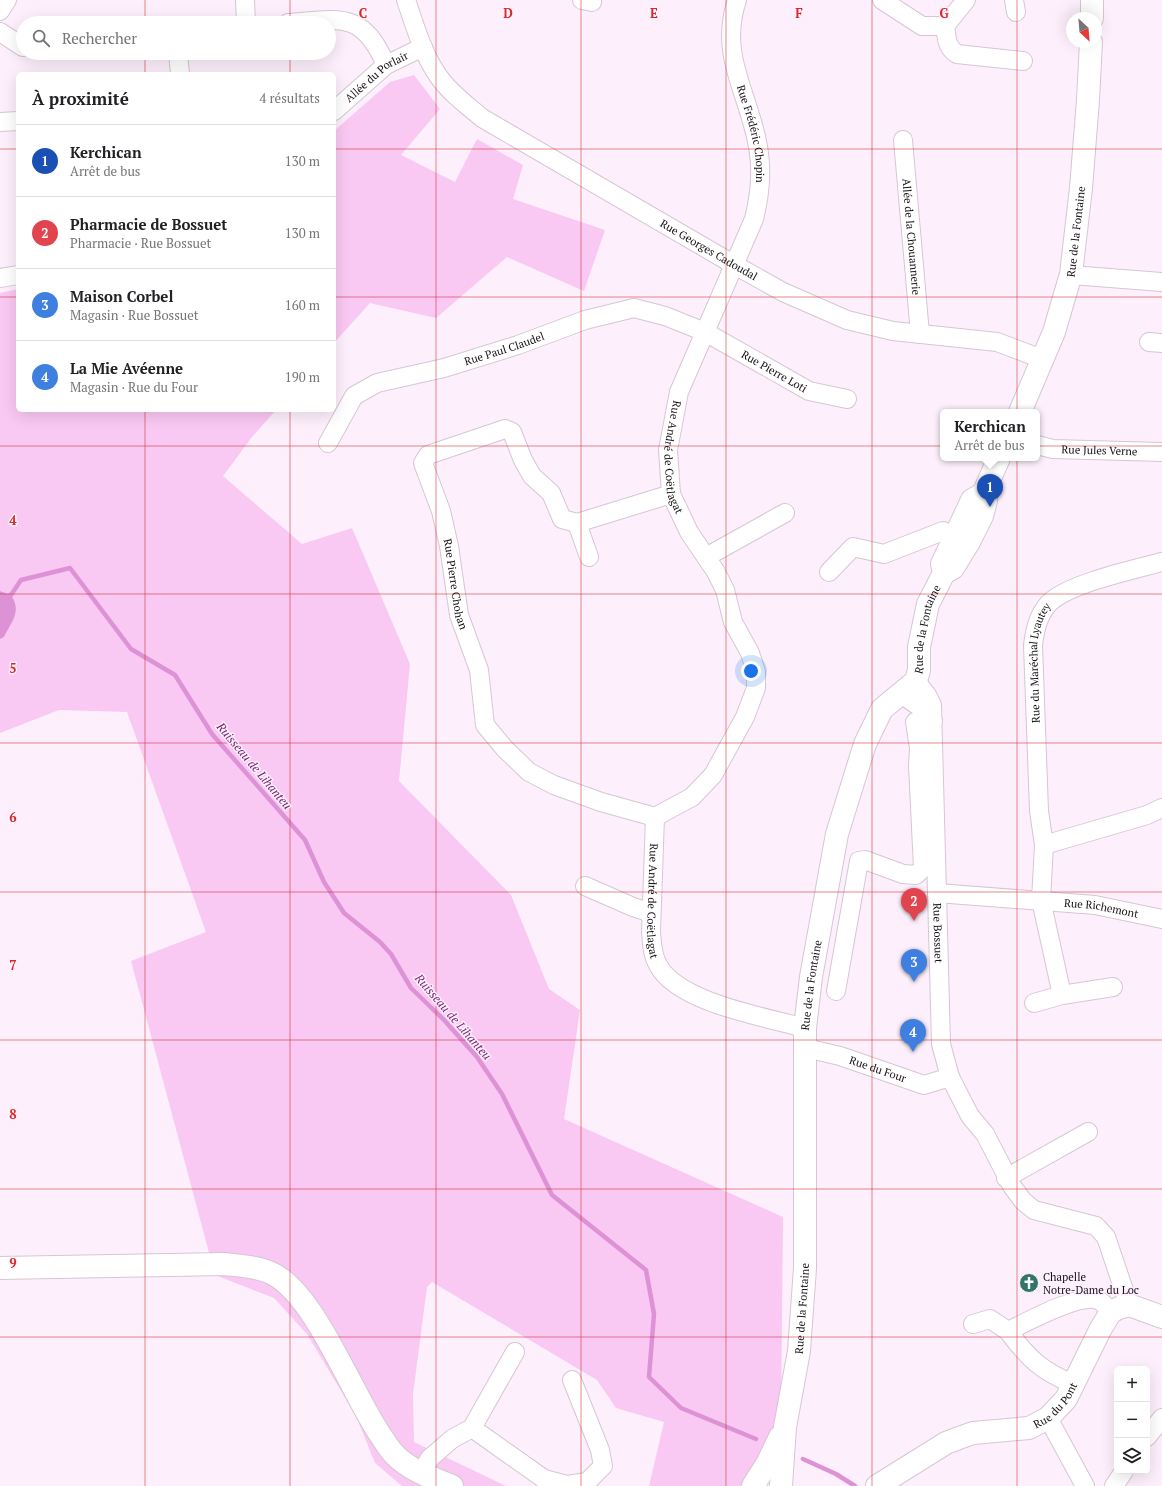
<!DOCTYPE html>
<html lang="fr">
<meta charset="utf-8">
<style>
body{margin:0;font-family:"PT Serif",serif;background:#f6f6f6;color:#202124}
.controls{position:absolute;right:12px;bottom:12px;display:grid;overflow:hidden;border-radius:6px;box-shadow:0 4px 16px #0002}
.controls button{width:36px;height:36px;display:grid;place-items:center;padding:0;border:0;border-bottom:1px solid #e0e0e0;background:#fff;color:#202124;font:20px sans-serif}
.compass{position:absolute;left:1066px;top:12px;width:36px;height:36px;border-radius:50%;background:#fff;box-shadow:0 4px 16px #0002;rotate:154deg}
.you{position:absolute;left:751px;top:671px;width:14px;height:14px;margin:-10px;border:3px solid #fff;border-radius:50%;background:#1a73e8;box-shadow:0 0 0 6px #1a73e833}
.badge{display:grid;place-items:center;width:26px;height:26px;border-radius:50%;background:#db2777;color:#fff;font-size:13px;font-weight:700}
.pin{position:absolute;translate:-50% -33px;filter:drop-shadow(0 1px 2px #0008)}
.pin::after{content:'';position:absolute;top:21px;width:14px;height:12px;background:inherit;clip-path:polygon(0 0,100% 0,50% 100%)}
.popup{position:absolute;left:940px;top:409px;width:100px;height:52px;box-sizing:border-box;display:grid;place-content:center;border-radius:6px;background:#fff;filter:drop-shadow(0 1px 3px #0005);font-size:13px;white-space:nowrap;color:#757577}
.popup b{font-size:15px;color:#202124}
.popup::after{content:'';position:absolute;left:50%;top:100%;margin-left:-8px;border:8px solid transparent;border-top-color:#fff}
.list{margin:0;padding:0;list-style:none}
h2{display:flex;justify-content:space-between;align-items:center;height:52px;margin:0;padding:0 16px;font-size:17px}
h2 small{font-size:13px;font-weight:400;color:#757577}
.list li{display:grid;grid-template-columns:26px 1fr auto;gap:12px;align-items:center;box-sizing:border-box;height:72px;padding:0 16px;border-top:1px solid #e0e0e0}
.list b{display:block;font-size:15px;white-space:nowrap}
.list p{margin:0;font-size:13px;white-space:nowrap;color:#757577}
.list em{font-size:13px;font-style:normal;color:#757577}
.icon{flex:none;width:22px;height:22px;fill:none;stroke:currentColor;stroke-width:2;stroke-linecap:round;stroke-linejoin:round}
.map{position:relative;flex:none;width:1162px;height:1486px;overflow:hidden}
.search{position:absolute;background:#fff;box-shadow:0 4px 16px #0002;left:16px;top:16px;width:320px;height:44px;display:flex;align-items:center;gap:10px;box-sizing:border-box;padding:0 14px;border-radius:22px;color:#757577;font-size:15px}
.panel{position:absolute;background:#fff;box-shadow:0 4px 16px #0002;left:16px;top:72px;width:320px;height:340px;border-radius:6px}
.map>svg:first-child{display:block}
</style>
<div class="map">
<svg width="1162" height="1486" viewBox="0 0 1162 1486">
<rect width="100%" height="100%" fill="#fdf0fc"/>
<path fill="#f9c8f3" d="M414,75L440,109L401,155L455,182L477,139L523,165L513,199L605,230L584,291L507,257L436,318L370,303L334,343V131L390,82Z
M18,289V410H276L252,437L223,476L302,544L352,528L410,664L399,781L511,895L549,989L580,1010L564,1119L783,1217L781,1413C774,1439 758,1466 740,1486H649L664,1422L616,1408L597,1380L432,1282L427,1287L413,1394L414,1442L506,1486H402L375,1463L356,1416L307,1334L274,1298L215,1275L131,961L206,932L127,712L59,710L0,733V639L4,637C13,619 21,614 11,595L0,591V293Z"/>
<path fill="#dd92d6" d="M0,591L11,595C22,612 12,621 4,637L0,639Z"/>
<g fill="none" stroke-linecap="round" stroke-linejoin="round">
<path stroke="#dd92d6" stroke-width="4.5" d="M0,599L11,595L21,580L70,568L131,649L175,675L212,734L305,840L324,882L344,913L380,942L391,954L411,988L444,1020L477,1057L502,1094L552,1195L646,1270L654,1314L649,1377L681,1408L756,1439
M803,1459L836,1474L855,1486"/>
<defs>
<g id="minor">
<path d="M245,0L246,23"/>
<path id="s1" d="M406,0C415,26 423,55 439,77C450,93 467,105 482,118L733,264L783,292L847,320L893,331L997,342L1042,359"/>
<path d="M582,0L592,2V0"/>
<path id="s2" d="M737,0C721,48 741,81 753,125C763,159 762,186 754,219L679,392L668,450L671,494L689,532L716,572L725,590L733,622L750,653L756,672V688L745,717L713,775L692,797L655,817L651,932C652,943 652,955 658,965C678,1003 766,1017 805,1028"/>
<path d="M882,0L922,26H945L966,0"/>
<path d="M1014,0L1016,12"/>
<path d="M0,11L7,0"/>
<path d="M288,23C340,19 362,10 386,65"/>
<path d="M945,26C947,38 946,47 957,54L1023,61"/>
<path d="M0,32L23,47"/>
<path d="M178,53L180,74"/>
<path id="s3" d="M334,111L386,65L423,47"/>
<path d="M0,122L18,121"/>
<path id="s4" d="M903,140L920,334"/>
<path d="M1071,275L1162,282"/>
<path d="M0,278L18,275"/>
<path d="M1149,342L1162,343"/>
<path id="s5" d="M328,443L354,396L377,383L444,368L518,345L585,320L634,308L665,316L705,332L809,391L847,399"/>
<path id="s6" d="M1037,445L1053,449L1162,452"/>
<path d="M577,523L671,494"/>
<path id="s7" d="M589,557L577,523L562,519L551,493L532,476L523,460L512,432L505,429L428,455L423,463L441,511L449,546L459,615L479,670L485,725L505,749L529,772L554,785L601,802L655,817"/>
<path d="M706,557L785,513"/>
<path d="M829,572L853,547L884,554L943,531L967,541"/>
<path id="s8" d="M916,681L927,695L932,705L941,1044L950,1077L970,1116L985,1134L1012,1186L1023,1201L1034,1210L1096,1226L1106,1237L1129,1305"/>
<path d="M901,694L921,708L933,721"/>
<path d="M1044,845L1147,815L1162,808"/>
<path d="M585,886L633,907L651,913"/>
<path id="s9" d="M937,893L1095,905L1162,919"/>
<path d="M836,991L859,861L865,860L903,874L916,875L923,868L918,766L919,748L915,722"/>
<path id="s10" d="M1062,995L1041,900L1044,845L1039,811L1033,645C1035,630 1038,615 1049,603C1070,583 1133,570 1162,562"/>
<path d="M1034,1003L1062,995L1113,987"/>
<path id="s11" d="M806,1048L840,1056L924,1085L950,1077"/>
<path d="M1006,1178L1088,1132"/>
<path d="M973,1324L990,1319L1008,1331C1027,1322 1079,1293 1098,1300C1103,1302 1107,1308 1111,1312"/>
<path d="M1008,1331C1028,1358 1042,1372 1074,1384"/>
<path d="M1048,1418L1085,1486"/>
<path d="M472,1428L544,1479L567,1485L587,1482L603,1466L600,1450L572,1380"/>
<path d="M1147,1437L1162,1418"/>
<path d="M421,1473L430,1458L452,1439L472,1428L515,1352"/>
<path d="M1114,1486L1124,1471"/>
</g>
<g id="major">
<path d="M1092,18V0"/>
<path id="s12" d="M1020,412L1054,332L1071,274L1081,188L1088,100L1091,42"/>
<path d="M943,568L942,564L972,500L983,494L999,458"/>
<path d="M0,1268L225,1264C241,1266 261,1267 275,1275C317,1299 352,1394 381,1436C385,1442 389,1449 394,1454C409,1470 432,1478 452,1486"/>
<path d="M753,1486L767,1464L780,1437"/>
<path id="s13" d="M781,1486L785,1427L799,1351L805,1268V1028L811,977L837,834L865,744L882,709L916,681L919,670V647L928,604L944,573L953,568L969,542L982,516L986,501L983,494"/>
<path id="s14" d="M877,1486L946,1443L959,1438L973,1433L1029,1428L1048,1418L1066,1399L1101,1328L1111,1312L1119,1308L1129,1305L1162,1317"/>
</g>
</defs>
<use href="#minor" stroke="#d6c6d4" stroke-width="20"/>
<use href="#major" stroke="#d6c6d4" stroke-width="24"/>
<use href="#minor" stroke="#fff" stroke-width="18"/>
<use href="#major" stroke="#fff" stroke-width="22"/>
</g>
<path fill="none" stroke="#d62828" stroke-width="1" stroke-opacity="0.55" d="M145,0V23M290,0V23M436,0V1486M581,0V1486M726,0V1486M872,0V1486M1017,0V1486M145,53V74M290,53V74M0,149H18M334,149H1162M0,297H18M334,297H1162M145,410V1486M290,410V1486M0,446H1162M0,594H1162M0,743H1162M0,892H1162M0,1040H1162M0,1189H1162M0,1337H1162"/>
<defs>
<symbol id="church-disc" viewBox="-11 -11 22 22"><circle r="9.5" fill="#32766a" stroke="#fdf0fc"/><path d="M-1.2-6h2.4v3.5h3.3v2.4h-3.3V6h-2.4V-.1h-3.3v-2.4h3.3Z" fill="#fff"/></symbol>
</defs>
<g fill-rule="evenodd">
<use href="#church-disc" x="1018" y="1272" width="22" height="22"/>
</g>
<g text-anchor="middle" stroke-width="3" stroke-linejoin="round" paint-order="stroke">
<g font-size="11" fill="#171116" stroke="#fdf0fc">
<text dy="4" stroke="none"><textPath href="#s3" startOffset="55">Allée du Porlair</textPath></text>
<text dy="4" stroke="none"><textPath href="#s2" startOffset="137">Rue Frédéric Chopin</textPath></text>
<text dy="4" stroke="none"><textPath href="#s12" startOffset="190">Rue de la Fontaine</textPath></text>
<text dy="4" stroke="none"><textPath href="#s4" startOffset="97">Allée de la Chouannerie</textPath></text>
<text dy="4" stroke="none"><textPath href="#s1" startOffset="406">Rue Georges Cadoudal</textPath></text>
<text dy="4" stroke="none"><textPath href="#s5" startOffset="212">Rue Paul Claudel</textPath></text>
<text dy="4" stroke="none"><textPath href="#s5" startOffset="503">Rue Pierre Loti</textPath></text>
<text dy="4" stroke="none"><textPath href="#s6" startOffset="63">Rue Jules Verne</textPath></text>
<text dy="4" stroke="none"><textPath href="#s2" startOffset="479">Rue André de Coëtlagat</textPath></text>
<text dy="4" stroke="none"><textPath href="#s7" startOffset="378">Rue Pierre Chohan</textPath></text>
<text dy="4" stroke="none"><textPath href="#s13" startOffset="887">Rue de la Fontaine</textPath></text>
<text dy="4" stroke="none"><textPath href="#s10" startOffset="336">Rue du Maréchal Lyautey</textPath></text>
<text dy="4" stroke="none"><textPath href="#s2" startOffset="984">Rue André de Coëtlagat</textPath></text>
<text dy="4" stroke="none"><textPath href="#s9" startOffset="165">Rue Richemont</textPath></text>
<text dy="4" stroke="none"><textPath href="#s8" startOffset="257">Rue Bossuet</textPath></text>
<text dy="4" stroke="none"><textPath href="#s13" startOffset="503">Rue de la Fontaine</textPath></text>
<text dy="4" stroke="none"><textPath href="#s11" startOffset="75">Rue du Four</textPath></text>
<text dy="4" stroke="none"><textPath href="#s13" startOffset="179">Rue de la Fontaine</textPath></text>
<text dy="4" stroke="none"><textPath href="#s14" startOffset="202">Rue du Pont</textPath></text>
</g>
<g font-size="11" fill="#171116" stroke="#fdf0fc" text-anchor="start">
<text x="1043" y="1281">Chapelle<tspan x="1043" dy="13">Notre-Dame du Loc</tspan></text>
</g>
<g font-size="12" font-style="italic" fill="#761d72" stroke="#fdf0fc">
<text transform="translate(254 766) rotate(50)" y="4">Ruisseau de Lihanteu</text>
<text transform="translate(453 1017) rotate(49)" y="4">Ruisseau de Lihanteu</text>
</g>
</g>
<g font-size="13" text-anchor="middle" font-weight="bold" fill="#d62828" stroke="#fdf0fc" stroke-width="3" stroke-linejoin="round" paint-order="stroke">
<text x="363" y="18">C</text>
<text x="508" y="18">D</text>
<text x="654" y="18">E</text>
<text x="799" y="18">F</text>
<text x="944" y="18">G</text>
<text x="13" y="525">4</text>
<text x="13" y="673">5</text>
<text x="13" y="822">6</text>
<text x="13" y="970">7</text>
<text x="13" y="1119">8</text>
<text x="13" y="1268">9</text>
</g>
</svg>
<div class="controls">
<button>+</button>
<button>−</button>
<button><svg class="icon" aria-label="layers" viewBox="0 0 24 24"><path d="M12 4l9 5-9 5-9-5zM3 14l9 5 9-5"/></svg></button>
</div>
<svg class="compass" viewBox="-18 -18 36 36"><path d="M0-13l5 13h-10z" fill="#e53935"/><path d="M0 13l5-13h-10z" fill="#757577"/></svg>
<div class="you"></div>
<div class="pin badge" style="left:990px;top:507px;background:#1a4fb4">1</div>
<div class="popup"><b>Kerchican</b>Arrêt de bus</div>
<div class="pin badge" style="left:914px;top:921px;background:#e0444e">2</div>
<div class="pin badge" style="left:914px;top:982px;background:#3f7fe0">3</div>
<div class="pin badge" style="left:913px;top:1052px;background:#3f7fe0">4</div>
<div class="search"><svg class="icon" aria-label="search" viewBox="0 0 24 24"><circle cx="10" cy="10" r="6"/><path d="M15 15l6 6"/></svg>Rechercher</div>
<section class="panel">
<h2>À proximité<small>4 résultats</small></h2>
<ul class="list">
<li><span class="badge" style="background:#1a4fb4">1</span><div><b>Kerchican</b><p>Arrêt de bus</p></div><em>130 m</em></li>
<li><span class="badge" style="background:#e0444e">2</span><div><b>Pharmacie de Bossuet</b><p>Pharmacie · Rue Bossuet</p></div><em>130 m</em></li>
<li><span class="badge" style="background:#3f7fe0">3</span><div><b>Maison Corbel</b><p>Magasin · Rue Bossuet</p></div><em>160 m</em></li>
<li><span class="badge" style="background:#3f7fe0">4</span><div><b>La Mie Avéenne</b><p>Magasin · Rue du Four</p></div><em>190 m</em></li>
</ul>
</section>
</div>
